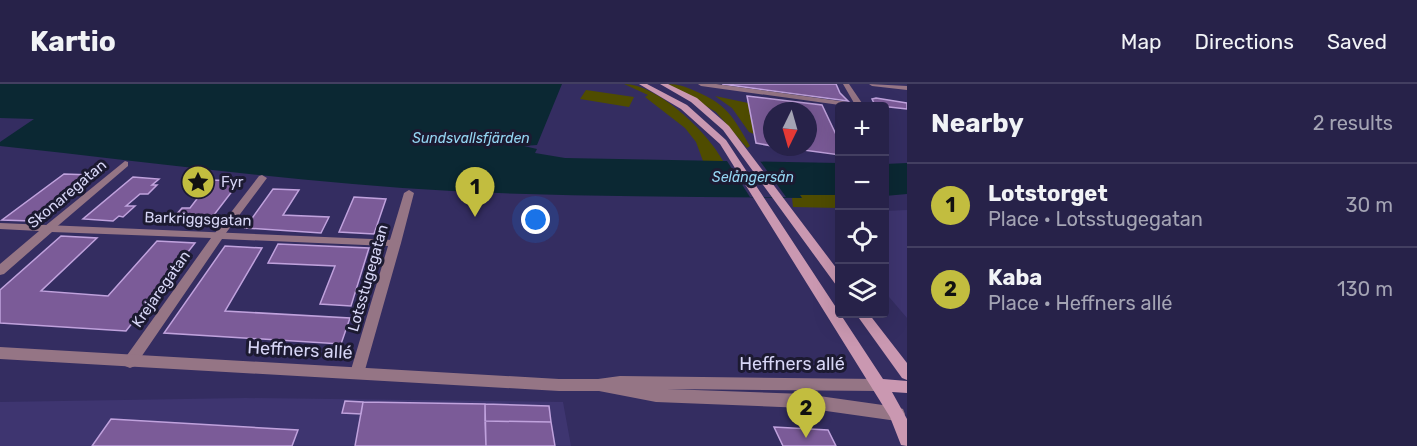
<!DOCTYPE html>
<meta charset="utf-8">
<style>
body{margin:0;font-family:Rubik,sans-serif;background:#2f2a50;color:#f1f3f6}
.controls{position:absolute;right:18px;top:18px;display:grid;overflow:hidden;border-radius:6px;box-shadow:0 6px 24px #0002}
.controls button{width:54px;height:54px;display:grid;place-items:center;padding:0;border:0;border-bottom:2px solid #433f61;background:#272249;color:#f1f3f6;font:30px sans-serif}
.compass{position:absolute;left:763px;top:18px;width:54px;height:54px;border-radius:50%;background:#272249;box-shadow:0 6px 24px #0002;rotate:185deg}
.you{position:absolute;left:536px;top:136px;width:21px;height:21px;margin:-15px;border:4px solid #fff;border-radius:50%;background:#1a73e8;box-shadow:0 0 0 9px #1a73e833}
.badge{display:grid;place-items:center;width:39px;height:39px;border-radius:50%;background:#c2bd3f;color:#111;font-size:20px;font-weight:700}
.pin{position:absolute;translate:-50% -50px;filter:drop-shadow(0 2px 3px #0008)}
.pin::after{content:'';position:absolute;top:32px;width:21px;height:18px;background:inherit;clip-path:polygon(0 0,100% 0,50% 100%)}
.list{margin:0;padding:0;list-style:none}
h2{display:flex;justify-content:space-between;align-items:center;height:78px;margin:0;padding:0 24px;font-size:26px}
h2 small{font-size:20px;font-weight:400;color:#a4a4b4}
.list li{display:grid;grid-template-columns:39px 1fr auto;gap:18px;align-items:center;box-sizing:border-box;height:84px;padding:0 24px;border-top:2px solid #433f61}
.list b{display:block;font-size:22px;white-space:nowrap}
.list p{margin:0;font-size:20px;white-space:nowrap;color:#a4a4b4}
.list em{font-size:20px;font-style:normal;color:#a4a4b4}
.icon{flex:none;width:33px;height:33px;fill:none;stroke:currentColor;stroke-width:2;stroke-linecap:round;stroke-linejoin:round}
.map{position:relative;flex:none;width:907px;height:362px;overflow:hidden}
header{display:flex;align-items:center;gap:36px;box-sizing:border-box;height:84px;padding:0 30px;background:#272249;border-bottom:2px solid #433f61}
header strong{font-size:28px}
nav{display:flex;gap:33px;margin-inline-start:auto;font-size:21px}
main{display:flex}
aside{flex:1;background:#272249}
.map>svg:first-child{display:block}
</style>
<header>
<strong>Kartio</strong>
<nav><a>Map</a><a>Directions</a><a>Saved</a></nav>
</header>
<main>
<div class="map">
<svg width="907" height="362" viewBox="0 0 907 362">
<rect width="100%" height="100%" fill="#342d61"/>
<path fill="#3e3570" d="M907,126V234L884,207L885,127Z
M246,314L563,318L571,362H0V318Z"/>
<path fill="#4f4c00" d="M624,0C657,0 708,48 723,77H703L696,58L685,44L645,13L648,11Z
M668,0C679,0 686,3 695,7C727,20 733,33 750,62L747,64L716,28Z
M586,6L634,13L629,23L580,15Z
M715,12L748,19L754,50L749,48L732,24Z
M800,111H839V124L793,123L792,114H802Z"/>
<path fill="#0b2833" d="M0,0H562L537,61L524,62L537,65L535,69L565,74L839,79V111H800L802,114C686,112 569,113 452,107C301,99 150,78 0,62V58L34,35L0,34Z
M907,79V110L885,112V80Z"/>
<path fill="#342d61" d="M727,77H760L786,113H750Z"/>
<path fill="#7b5b98" stroke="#c0a2dd" stroke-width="1.5" d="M722,0H836L840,9L848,17Z
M747,12L822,21L840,59V71L781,63H808V27H772V62L756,59Z
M876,14L907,19V25L880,22L874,19L872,15Z
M64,90L91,91L32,137L2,136Z
M133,93L159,95L152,101H157L148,110H140L126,122H135L123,133L119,132L113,137L83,135Z
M210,96L240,97L207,140L173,139L178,133H174L182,124H190L200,111H193Z
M273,105L299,106L283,131L329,133L321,149L245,144Z
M354,113L386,115L374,150L339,148Z
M61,152L97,154L41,207L108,212L157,157L195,159L126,247L0,239V206Z
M278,160L369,164L351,222L320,220L335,182L268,179Z
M225,162L262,164L225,227L350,234L341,260L164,249Z
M345,317L363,318L361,330L342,329Z
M363,318L485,320L486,362H355Z
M485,320L549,322L551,338L485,337Z
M111,335L298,346L292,362H92Z
M485,337L551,338L555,362H486Z
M774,343L828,346L836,362H783Z"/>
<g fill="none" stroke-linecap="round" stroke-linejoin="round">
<path fill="#957585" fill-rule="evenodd" d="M869,0L907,2V6L872,2Z
M125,77L128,78V82L53,146H45L44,144L45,142Z
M262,91L267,94L223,153H215L213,151L215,149L259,92Z
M409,106L414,109L401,159L395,162L391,161L389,159L404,109Z"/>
<path fill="#957585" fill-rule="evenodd" d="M698,0H716L854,19L843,0H849L864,22H847L701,2Z
M0,139L395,156L401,159L363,293L358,295L353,293L350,289L388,162L222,155L135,282L130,284L125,282L123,278L125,274L211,154L52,148L4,190L0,191V180L39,147L0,145Z"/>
<path fill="#957585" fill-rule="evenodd" d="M0,263L559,295H598L620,292L878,295L883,297L886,301L883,305L878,307L667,305L805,310L897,323L903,325L905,330L903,335L897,337L805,324L656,318L599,307H559L0,275Z"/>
<path fill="#ca98b1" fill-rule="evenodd" d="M639,0H647L687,21L726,56L883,295L907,297V309L892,308L907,335V362L901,361L890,333L720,60L681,25Z
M660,0H668L697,14L729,42L840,189V202L836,201L723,46L691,18Z
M856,230H869L907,279V296L902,294Z"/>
</g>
<defs>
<symbol id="sight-disc" viewBox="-11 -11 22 22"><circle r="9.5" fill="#c2bd3f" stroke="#1c1a31"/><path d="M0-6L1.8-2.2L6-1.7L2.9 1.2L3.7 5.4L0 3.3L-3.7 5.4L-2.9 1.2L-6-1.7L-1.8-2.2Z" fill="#111"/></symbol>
</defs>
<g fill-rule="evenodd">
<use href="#sight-disc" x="179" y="79" width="38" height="38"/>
</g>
<g text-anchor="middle" stroke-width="6" stroke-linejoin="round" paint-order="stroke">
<g font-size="14" font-style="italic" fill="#94d6f2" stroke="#1c1a31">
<text x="471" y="59">Sundsvallsfjärden</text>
<text x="753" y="98">Selångersån</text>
</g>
<g font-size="15" fill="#d7d6f6" stroke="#1c1a31" text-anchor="start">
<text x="221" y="103">Fyr</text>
</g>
<g font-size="15" fill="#d7d6f6" stroke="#1c1a31">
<text transform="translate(67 110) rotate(-40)" y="5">Skonaregatan</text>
<text transform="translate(198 135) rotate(2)" y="5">Barkriggsgatan</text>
<text transform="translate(368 194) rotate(-74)" y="5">Lotsstugegatan</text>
<text transform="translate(161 205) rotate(-55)" y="5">Krejaregatan</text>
</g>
<g font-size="18" fill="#d7d6f6" stroke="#1c1a31">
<text transform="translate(300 266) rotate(3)" y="6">Heffners allé</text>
<text x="792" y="286">Heffners allé</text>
</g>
</g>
</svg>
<div class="controls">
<button>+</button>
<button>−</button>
<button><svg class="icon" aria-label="locate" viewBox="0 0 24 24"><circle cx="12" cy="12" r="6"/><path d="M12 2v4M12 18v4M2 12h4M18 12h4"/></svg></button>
<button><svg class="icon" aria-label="layers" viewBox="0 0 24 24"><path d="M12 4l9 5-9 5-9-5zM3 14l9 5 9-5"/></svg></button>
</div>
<svg class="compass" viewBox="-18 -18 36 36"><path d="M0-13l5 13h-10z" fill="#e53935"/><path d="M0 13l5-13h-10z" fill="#a4a4b4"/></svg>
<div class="you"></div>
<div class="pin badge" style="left:475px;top:133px">1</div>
<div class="pin badge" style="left:806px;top:354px">2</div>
</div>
<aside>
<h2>Nearby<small>2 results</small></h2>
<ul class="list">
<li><span class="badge">1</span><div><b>Lotstorget</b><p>Place · Lotsstugegatan</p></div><em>30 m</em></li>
<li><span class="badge">2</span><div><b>Kaba</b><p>Place · Heffners allé</p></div><em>130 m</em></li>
</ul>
</aside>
</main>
